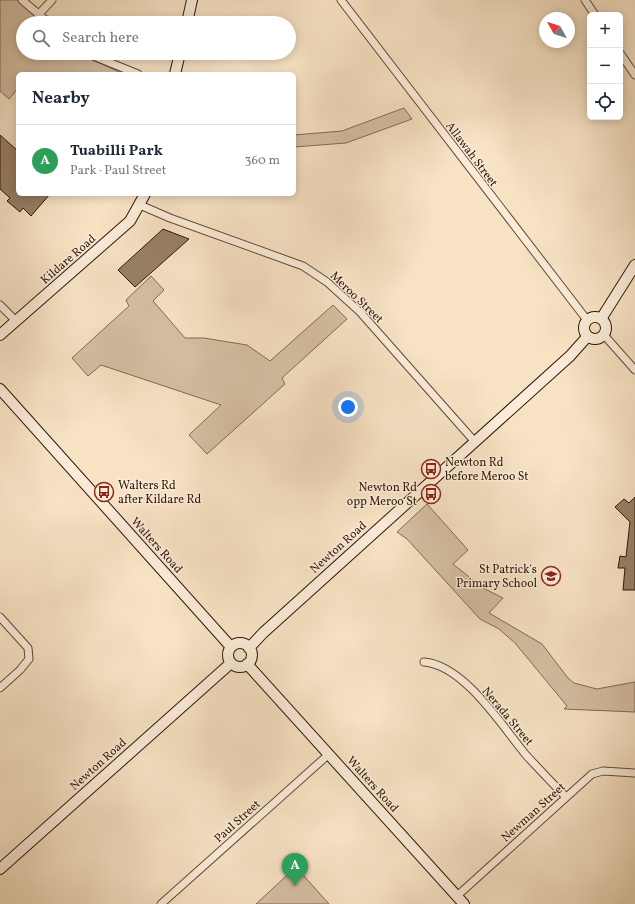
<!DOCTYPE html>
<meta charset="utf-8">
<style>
body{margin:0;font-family:Vollkorn,serif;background:#f2f2f3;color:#1f2937}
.controls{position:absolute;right:12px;top:12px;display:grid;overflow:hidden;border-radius:6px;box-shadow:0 2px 10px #0003}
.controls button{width:36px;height:36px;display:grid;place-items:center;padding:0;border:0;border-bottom:1px solid #e0e1e3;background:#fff;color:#1f2937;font:20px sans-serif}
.compass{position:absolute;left:539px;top:12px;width:36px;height:36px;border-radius:50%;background:#fff;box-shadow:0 2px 10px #0003;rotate:309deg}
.you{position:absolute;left:348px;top:407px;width:14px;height:14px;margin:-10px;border:3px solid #fff;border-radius:50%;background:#1a73e8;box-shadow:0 0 0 6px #1a73e833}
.badge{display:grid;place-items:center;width:26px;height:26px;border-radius:50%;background:#ea580c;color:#fff;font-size:13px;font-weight:700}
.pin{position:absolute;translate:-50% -33px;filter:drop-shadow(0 1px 2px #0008)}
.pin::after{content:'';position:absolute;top:21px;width:14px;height:12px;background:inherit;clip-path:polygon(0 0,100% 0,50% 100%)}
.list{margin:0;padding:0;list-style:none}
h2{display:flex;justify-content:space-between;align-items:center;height:52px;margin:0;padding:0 16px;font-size:17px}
h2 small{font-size:13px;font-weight:400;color:#747a83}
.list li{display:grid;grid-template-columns:26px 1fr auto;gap:12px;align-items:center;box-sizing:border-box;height:72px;padding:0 16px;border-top:1px solid #e0e1e3}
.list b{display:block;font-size:15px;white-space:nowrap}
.list p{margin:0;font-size:13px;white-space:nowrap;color:#747a83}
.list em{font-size:13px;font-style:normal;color:#747a83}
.icon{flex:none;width:22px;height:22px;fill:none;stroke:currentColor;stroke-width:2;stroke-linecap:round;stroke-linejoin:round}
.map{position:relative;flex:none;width:635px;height:904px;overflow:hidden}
.search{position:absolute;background:#fff;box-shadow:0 2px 10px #0003;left:16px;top:16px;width:280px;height:44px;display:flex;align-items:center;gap:10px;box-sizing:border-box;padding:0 14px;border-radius:22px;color:#747a83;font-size:15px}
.panel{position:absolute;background:#fff;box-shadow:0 2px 10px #0003;left:16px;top:72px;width:280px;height:124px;border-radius:6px}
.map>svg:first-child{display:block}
</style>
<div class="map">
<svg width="635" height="904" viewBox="0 0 635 904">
<rect width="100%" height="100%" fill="#f7e2c4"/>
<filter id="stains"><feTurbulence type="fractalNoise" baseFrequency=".005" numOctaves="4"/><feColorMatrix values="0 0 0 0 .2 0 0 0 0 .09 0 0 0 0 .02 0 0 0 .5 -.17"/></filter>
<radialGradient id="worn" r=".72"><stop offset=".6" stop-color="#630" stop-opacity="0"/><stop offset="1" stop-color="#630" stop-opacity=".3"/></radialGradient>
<path fill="#d5bfa3" stroke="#836a53" d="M0,0H17L43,23H23V53H77L124,74H18V88L9,99L0,91Z
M404,108L412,119L346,143L294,147V135L342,131Z
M151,276L164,290L153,301L185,338H204L247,345L270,361L333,305L347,319L282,378L285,384L207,454L189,435L221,405L101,365L88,376L72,358L129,306L126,300Z
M427,504L468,550L453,564L483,588L503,598L489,613L542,644L568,678L574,683L597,689L635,682V712L564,709L567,706L515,643L499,629L480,619L407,539L397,532Z
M296,867L329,904H256Z"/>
<path fill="#988067" stroke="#311603" d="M0,135L18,151V194H50L31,216L23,208L20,212L7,201L10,198L0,189Z
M163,229L189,239L135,287L118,270Z
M635,497V590H623L625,568H618L620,556L626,557L630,522L615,507L624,499L629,503Z"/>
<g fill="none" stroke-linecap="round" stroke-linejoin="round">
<defs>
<path id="street" d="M22,0L49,23
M341,0L587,320
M585,0L595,15
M39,14L52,0
M86,53L138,74
M620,53L635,75
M140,205L170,218L303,266L327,282L360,312L475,442
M0,305L16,321
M604,335L635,370
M0,617L28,648L29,659L20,670L0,688
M424,662C464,665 502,726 526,755C539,769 552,783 566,797
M457,896L592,774L603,771L635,773
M161,904L329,754"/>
<path id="secondary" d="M187,23L192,0
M175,74L180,53
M584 328a11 11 0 1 1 22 0a11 11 0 1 1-22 0Z
M601,319L635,265
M0,335L130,221L145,194
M0,389L231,647
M228 655a12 12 0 1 1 24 0a12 12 0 1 1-24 0Z
M249,648L263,633L570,356L587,337
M247,664L464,904
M0,869L231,663"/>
</defs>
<use href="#street" stroke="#624933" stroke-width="9"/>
<use href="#secondary" stroke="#311603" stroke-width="12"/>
<use href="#street" stroke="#faecd9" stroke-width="7"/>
<use href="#secondary" stroke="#faecd9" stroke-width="10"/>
</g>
<defs>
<symbol id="bus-ring" viewBox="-11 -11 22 22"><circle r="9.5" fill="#faecd9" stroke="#8f2418" stroke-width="1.5"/><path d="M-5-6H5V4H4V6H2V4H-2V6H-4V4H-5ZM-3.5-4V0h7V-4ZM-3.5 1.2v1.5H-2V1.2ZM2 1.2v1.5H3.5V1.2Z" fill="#8f2418"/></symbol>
<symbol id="school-ring" viewBox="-11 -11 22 22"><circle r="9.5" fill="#faecd9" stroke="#8f2418" stroke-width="1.5"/><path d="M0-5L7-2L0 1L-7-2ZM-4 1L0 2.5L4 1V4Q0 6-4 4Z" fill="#8f2418"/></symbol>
</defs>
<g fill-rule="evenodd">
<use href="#bus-ring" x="420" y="458" width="22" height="22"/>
<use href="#bus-ring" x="93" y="481" width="22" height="22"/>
<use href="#bus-ring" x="420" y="483" width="22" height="22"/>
<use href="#school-ring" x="540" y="565" width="22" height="22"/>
</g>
<g text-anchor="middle" stroke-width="3" stroke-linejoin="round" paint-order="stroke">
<g font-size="12" fill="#311603" stroke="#faecd9">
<text transform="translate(472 154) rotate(53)" y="4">Allawah Street</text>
<text transform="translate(68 259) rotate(-41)" y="4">Kildare Road</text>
<text transform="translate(357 297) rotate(44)" y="4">Meroo Street</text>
<text transform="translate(157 545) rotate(48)" y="4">Walters Road</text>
<text transform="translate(338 547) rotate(-42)" y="4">Newton Road</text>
<text transform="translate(508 716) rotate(50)" y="4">Nerada Street</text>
<text transform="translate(98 764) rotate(-42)" y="4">Newton Road</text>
<text transform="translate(373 784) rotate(48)" y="4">Walters Road</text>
<text transform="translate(533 812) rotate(-42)" y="4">Newman Street</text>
<text transform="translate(237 821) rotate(-42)" y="4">Paul Street</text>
</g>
<g font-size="12" fill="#311603" stroke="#faecd9" text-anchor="start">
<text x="445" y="466">Newton Rd<tspan x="445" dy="14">before Meroo St</tspan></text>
<text x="118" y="489">Walters Rd<tspan x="118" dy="14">after Kildare Rd</tspan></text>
<text x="417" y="491" text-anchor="end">Newton Rd<tspan x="417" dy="14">opp Meroo St</tspan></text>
<text x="537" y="573" text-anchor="end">St Patrick's<tspan x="537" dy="14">Primary School</tspan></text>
</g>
</g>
<rect width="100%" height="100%" filter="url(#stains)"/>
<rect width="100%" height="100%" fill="url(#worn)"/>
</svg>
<div class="controls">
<button>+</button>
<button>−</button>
<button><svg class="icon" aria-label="locate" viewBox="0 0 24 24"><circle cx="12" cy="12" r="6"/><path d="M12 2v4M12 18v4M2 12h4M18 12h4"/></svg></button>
</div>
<svg class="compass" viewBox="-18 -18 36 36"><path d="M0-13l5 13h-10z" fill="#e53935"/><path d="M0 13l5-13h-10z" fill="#747a83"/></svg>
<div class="you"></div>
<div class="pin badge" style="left:295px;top:886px;background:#2e9e5b">A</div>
<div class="search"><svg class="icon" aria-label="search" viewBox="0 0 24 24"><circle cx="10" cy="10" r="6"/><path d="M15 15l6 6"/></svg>Search here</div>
<section class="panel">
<h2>Nearby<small></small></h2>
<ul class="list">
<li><span class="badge" style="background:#2e9e5b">A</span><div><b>Tuabilli Park</b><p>Park · Paul Street</p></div><em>360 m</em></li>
</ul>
</section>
</div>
